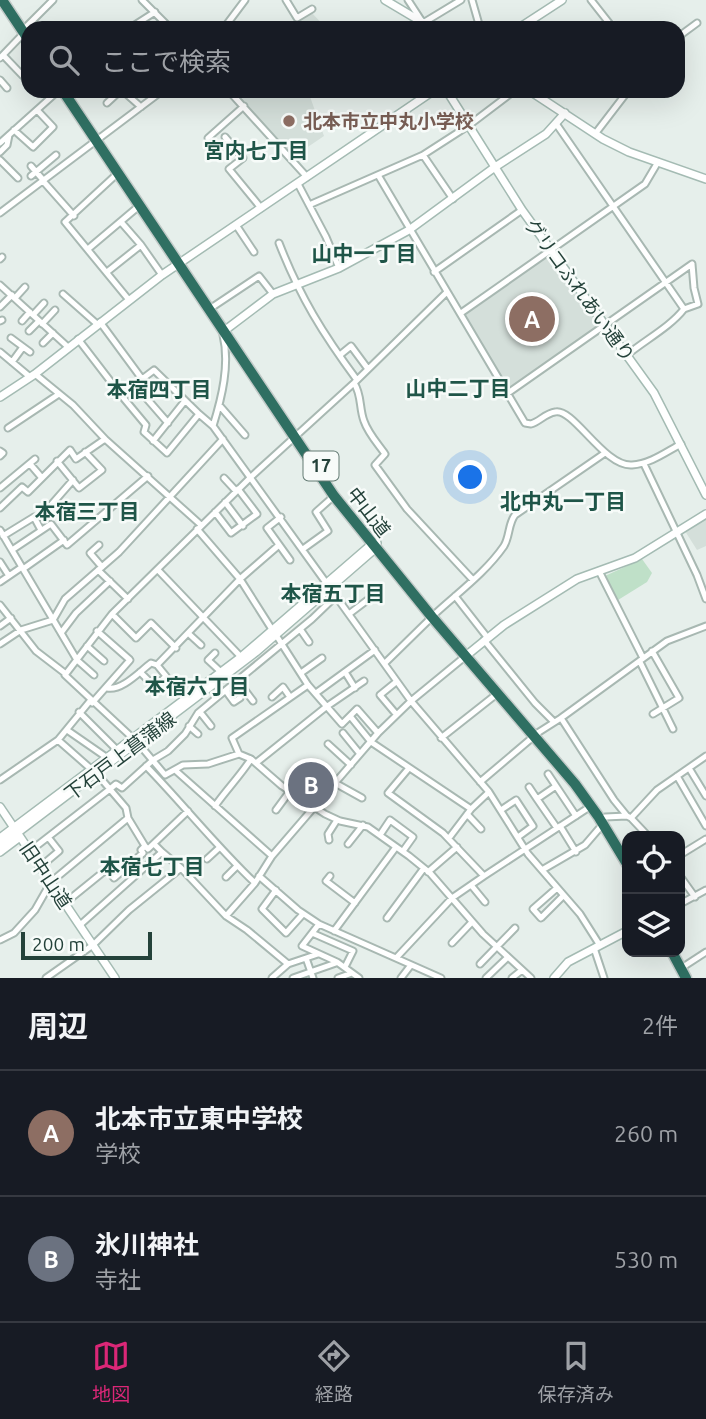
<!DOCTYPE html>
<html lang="ja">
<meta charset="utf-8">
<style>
body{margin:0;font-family:Ubuntu,"Noto Sans JP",sans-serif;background:#242831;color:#f1f3f6}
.controls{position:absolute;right:21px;bottom:21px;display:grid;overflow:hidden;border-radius:14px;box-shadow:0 7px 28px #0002}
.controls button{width:63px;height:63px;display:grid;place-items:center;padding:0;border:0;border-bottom:2px solid #363941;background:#171b24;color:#f1f3f6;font:35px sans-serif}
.scale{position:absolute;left:21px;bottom:18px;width:131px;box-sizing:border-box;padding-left:7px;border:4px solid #24423a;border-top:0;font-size:19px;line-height:24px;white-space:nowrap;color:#24423a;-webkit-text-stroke:5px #f7fbf9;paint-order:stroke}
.you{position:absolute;left:471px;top:478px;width:24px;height:24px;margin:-18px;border:5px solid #fff;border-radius:50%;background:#1a73e8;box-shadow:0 0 0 10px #1a73e833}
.badge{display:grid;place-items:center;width:46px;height:46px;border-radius:50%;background:#db2777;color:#fff;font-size:23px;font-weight:700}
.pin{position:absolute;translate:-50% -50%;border:4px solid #fff;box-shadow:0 2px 7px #0006}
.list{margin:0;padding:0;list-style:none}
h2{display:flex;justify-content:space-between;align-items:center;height:91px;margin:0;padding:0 28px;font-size:30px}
h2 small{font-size:23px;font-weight:400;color:#9ea1a6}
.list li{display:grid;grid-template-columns:46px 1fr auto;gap:21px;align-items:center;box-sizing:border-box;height:126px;padding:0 28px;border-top:2px solid #363941}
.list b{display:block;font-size:26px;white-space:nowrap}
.list p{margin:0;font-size:23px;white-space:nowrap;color:#9ea1a6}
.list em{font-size:23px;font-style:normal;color:#9ea1a6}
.icon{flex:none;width:38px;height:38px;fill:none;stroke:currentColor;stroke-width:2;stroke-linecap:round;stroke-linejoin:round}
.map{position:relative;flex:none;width:706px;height:978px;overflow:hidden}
.search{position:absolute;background:#171b24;box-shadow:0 7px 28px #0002;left:21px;right:21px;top:21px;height:77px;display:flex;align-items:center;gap:18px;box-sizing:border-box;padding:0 24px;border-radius:21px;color:#9ea1a6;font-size:26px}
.sheet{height:343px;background:#171b24}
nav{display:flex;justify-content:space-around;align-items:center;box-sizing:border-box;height:98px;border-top:2px solid #363941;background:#171b24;font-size:19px;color:#9ea1a6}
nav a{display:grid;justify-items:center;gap:4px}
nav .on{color:#db2777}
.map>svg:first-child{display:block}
</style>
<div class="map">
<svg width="706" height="978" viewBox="0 0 706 978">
<rect width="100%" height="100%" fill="#e6efeb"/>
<path fill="#d4dfda" d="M311,12L326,28H283Z
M229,91H308L324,136L293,157Z
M549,255L552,256L599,325L508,388L485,354L466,315Z
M706,519V546L697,550L685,531Z"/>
<path fill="#bfe0c8" d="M642,559L652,573L647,582L618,600L605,576Z"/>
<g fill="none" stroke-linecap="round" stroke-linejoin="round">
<defs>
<path id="street" d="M142,0L170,28
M286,0L297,18L312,9
M408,0L423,23L461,0
M472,0L480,28
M591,0L613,28
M26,27L53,0
M130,28L155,12
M224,28L245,0
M678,37L697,23
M3,55L23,76
M0,58L24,33
M0,80L7,88
M123,91L141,107
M229,91L307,177
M107,103L120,91
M557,125L684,309L698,304L694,288L692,264
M14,130L33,147L53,127L37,110
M595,134L628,91
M225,137L243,158L229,169L261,208
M208,138L244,106
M0,143L58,91
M0,152L7,145L9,135
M423,155L453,199
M0,160L18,178
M31,166L44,181
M118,173L65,222L129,300
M378,175L525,423L531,424C539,422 546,413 555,412C573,407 604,467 632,465C650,464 666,452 681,444
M31,176L56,155
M43,181L74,216
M298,184L326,237L339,268
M309,205L423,155L468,126L514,91
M0,213L162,91
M121,222L141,245L162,275
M236,225L254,252
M279,243C300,297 323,334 357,380
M88,249L139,206
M0,259L2,257
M107,272L141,245
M434,272L522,210
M0,285L68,347
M63,294L97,324
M15,298L25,287
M214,306L259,276L273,294
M0,307L12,295
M461,313L645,184L658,162
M33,315L44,303
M0,321L2,320
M22,321L30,312
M100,322L142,379
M42,324L55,310
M29,331L39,321
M223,335C230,364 222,397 213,426L327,584
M11,338L30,352
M78,339L121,395L154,370L199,414L167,453L144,432L146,425L121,395
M43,343L53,333
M0,352L30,377
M340,355L351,346L368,369
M627,355C645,340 670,327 684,309
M12,362L23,347
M35,374L73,405L105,439L201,525
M354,383C362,395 359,408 364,421C368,433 378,444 385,454L375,465L407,509L473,580
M135,385L168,423
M508,393L692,264
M219,405L245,435
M199,414L213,426
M8,428L59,394
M153,441L184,402
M0,451L3,453L0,456
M57,461L79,488L102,470L85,452
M30,464L42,478
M644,464L697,575L706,599
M224,478L236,491
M0,488L35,459
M225,502L243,526
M52,504L73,480
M0,508L22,487L28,492L70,450L76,459L105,439
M215,512L231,533L257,514L238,489
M281,517L267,528L290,560
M197,529L240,579L273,631
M0,530L77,660L94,675
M3,536L34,517L41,530
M99,545L90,553L102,567
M303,549L328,531L316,512L334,496
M12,550L51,524L67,545L148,476
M0,562L9,576
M23,569L64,540
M98,570L128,599
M158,570L241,657
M599,571L643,658
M0,582L22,567
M330,588L411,701L489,792L528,854L580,914L599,944
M455,596L487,637
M0,605L36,651L66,674
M436,613C459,592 486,572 504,546C510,536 508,524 515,515L605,453
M112,614L136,638L151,623L176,648
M349,614L378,592
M0,626L11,618
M300,629L309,642
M61,633L76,613L110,581
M189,634L201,645
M276,635L308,685L342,724L357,709L378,733
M484,640L535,703L554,722
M0,644L21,630L53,620L65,599L119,552L223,439
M87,646L104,661
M652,651L679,698L653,714
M215,653L208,660L221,672
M640,662L673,729
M385,663L432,617
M140,672L155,687L166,676L157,665
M345,672L355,688
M301,673L322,658
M238,681L253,701
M308,685L232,738L239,754L251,759L282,786L325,814L340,821L368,827L409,856L430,873L483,934L531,978
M107,688C122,691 139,672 151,663L157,665L240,579L279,545
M226,691L234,702L240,698
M316,693L375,650
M272,697L283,687L290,697
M92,703L130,660L97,631
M79,712L116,749
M200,712L211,726
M396,714L380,695L396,682
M350,716L371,742L471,809L489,792
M561,718L667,641L706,626
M189,726L198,734
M67,730L106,757
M343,733L360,754
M441,738L498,693
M58,740L91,769
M328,744L351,765
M239,754L208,764L183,765L165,775L138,743L65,675L112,614L252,476L354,383L447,292
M256,763L326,707L364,681
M146,766C183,804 216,846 255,883
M409,768L388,793L443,833L484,876L591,806
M689,768L706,796
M175,770L272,856
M548,774L556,786
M677,776L706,826
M0,780L58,740L90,701
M480,782L539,732L561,718L614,800L627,816
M335,783L362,798
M529,787L537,799
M215,806C227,789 240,776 251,759
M276,810L290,791
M501,810L516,800L533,826L518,837
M467,814L481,829
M605,817L627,816L631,818L657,790L706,756
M128,818L145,846
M631,818L648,836
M560,826L576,852
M557,828L537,799L556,786L576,816
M380,835L390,820L413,837L403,851
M449,838L471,809
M329,840L328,834L337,820
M348,844L363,825
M30,851L110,789L116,784L122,788L153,760L168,751L185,734L198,713L312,619L336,596
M162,852L181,868
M680,855L706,839
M207,859L219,848
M40,867L59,851L48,837
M542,870L585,845L603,824
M428,872L457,847
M259,876L298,910L319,924L441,978
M330,876L326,881L355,903
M680,876L695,897
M226,877L237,866
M471,885L485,902
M557,888L533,909L541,918L563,896
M276,890L262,909L286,933L303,914
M65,903L107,869L114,878L143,853L141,850L145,846L148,849L188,811
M680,904L706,890
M226,916L255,883L272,856L378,733L411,701L467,655
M387,918L424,868
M319,924L302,946L337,962L359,978
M80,925L162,852L154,844
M334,931L396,847
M312,933L353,951L345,967
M0,940L14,933L35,910L51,882L128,818L126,808L97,774
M452,943L472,922
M594,948L604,978
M397,957L452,898L484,876
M306,958L313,978
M480,964L515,928
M686,965L706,952
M46,978L93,945L129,910L181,868L226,916L247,930L288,964
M272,978L288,964L318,954
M293,978L336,963
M338,978L352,973
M401,978L411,965
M486,978L508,957
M512,978L522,970"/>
<path id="secondary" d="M385,0L432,28
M519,28L562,0
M447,91L522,210L654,393L706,495
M530,91L603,139L629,152L706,179
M228,328L273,294L339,268L409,230L495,167L546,134L565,113
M0,397L35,374L162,275L433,91
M467,655L504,625L577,579L635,558L706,514
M0,807L115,978
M0,838L241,657L372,544L377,543
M0,846L256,652L377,547
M0,852L20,837
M554,978L568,962L627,931"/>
<path id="highway" d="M2,0L28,39
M63,91L334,496L432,617L575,784L598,816L627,864
M672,952L686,978"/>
</defs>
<use href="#street" stroke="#a8b8b2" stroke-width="9"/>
<use href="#secondary" stroke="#a4bbb3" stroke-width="10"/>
<use href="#highway" stroke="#c2cac8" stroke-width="13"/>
<use href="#street" stroke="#fff" stroke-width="5"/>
<use href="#secondary" stroke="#fff" stroke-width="7"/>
<use href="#highway" stroke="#2f6f62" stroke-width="10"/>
</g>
<circle fill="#8d6e63" stroke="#f7fbf9" stroke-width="2.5" cx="289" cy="121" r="7"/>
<g text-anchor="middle" stroke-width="5" stroke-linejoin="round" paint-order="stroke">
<rect fill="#f7fbf9" stroke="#637a73" stroke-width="2" x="303.5" y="451.5" width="35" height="29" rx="5"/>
<g font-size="18" font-weight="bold" fill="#24423a">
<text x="321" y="472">17</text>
</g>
<g font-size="19" font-weight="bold" fill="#785e54" stroke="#f7fbf9" text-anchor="start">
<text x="303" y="128">北本市立中丸小学校</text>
</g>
<g font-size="19" fill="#24423a" stroke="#f7fbf9">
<text transform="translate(580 290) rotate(54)" y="7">グリコふれあい通り</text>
<text transform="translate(369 512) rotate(52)" y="7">中山道</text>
<text transform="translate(120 756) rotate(-37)" y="7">下石戸上菖蒲線</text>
<text transform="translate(46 875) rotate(56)" y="7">旧中山道</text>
</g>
<g font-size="21" font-weight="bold" fill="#1f5548" stroke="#f7fbf9">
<text x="256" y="158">宮内七丁目</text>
<text x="364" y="261">山中一丁目</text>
<text x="458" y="396">山中二丁目</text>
<text x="159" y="397">本宿四丁目</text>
<text x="563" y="509">北中丸一丁目</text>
<text x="87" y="519">本宿三丁目</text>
<text x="333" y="601">本宿五丁目</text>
<text x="197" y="694">本宿六丁目</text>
<text x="152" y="874">本宿七丁目</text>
</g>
</g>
</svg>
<div class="controls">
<button><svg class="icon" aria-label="locate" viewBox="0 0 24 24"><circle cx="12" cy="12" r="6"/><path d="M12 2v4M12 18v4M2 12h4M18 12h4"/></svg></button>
<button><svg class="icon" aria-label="layers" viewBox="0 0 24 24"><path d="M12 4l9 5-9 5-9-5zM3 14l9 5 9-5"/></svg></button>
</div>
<div class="scale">200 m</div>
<div class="you"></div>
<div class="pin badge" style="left:532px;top:319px;background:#8d6e63">A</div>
<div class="pin badge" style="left:311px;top:785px;background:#6b7280">B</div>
<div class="search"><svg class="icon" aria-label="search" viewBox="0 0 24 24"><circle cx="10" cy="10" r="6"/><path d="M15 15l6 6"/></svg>ここで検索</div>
</div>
<section class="sheet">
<h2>周辺<small>2件</small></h2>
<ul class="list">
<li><span class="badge" style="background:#8d6e63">A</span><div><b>北本市立東中学校</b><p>学校</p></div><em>260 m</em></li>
<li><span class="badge" style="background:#6b7280">B</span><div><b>氷川神社</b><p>寺社</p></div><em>530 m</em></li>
</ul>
</section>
<nav>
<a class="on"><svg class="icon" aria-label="map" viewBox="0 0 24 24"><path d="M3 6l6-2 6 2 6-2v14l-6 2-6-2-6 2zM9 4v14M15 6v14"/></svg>地図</a>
<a><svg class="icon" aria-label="directions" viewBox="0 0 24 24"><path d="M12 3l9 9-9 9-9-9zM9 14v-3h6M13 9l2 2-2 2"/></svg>経路</a>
<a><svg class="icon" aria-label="saved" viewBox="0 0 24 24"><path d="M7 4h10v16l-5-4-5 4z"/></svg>保存済み</a>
</nav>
